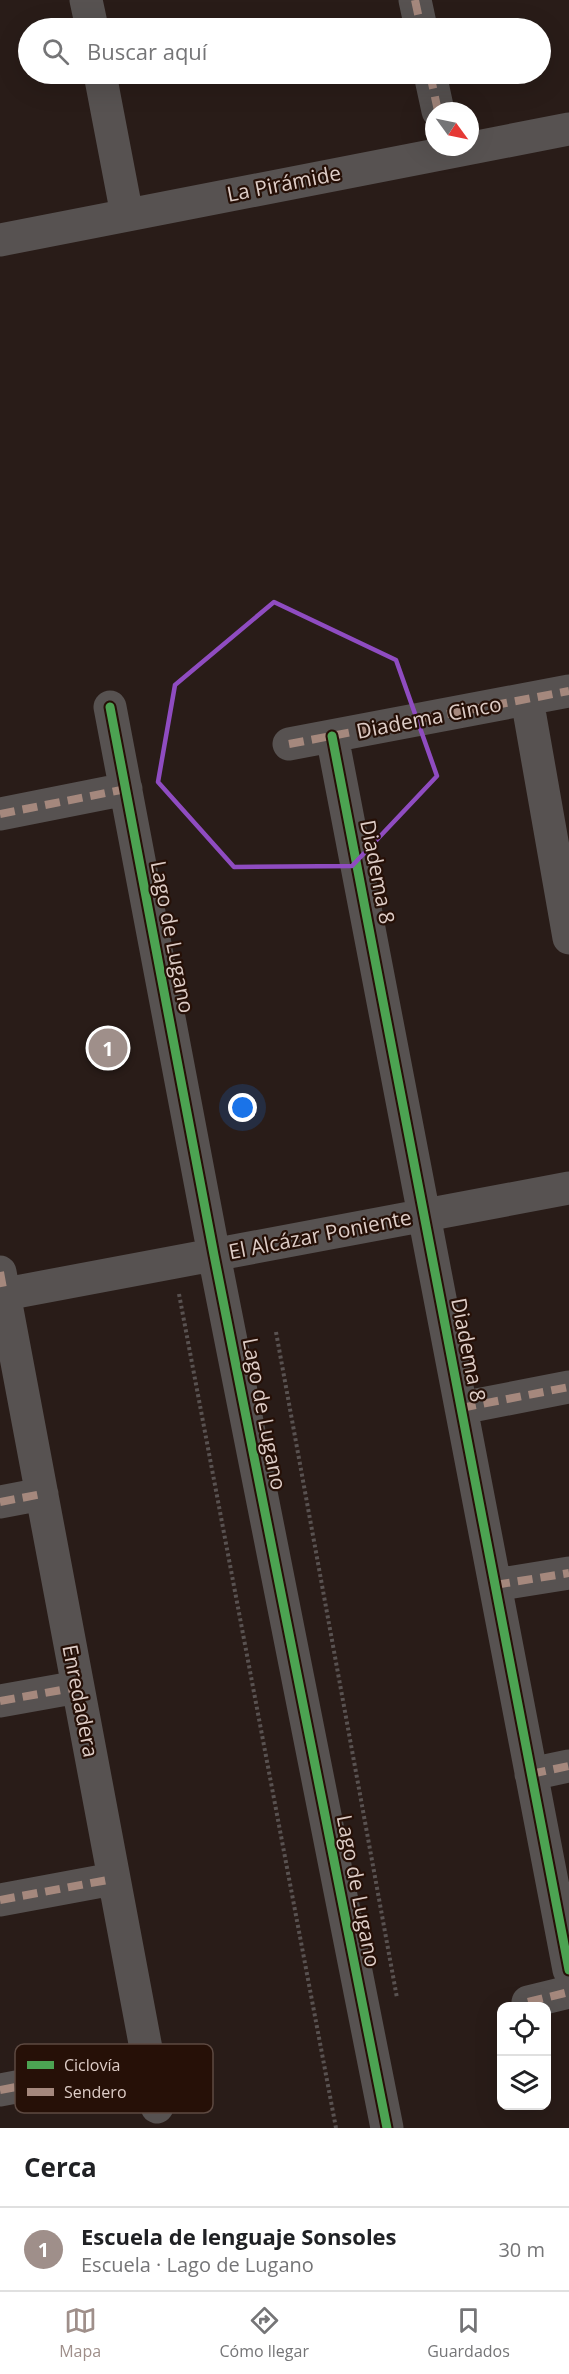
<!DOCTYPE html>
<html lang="es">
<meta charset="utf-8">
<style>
body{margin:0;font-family:"Open Sans",sans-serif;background:#f6f6f6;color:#202124}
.controls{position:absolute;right:18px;bottom:18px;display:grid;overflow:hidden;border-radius:12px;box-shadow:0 6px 24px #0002}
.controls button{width:54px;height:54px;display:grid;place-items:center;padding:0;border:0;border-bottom:2px solid #e0e0e0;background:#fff;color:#202124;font:30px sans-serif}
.compass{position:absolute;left:425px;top:102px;width:54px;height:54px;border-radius:50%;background:#fff;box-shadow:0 6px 24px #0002;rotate:123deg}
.you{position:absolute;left:243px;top:1108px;width:21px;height:21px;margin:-15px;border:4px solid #fff;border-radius:50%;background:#1a73e8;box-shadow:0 0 0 9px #1a73e833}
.badge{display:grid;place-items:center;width:39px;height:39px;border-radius:50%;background:#9f8f8a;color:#fff;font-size:20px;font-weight:700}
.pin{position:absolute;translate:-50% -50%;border:3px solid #fff;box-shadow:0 2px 6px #0006}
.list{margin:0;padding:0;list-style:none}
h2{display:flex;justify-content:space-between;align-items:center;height:78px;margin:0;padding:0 24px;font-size:26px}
h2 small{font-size:20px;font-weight:400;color:#757577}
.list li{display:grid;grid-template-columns:39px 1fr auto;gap:18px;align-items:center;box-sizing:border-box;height:84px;padding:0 24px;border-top:2px solid #e0e0e0}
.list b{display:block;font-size:22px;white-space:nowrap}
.list p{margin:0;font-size:20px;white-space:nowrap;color:#757577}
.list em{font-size:20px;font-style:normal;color:#757577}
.icon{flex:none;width:33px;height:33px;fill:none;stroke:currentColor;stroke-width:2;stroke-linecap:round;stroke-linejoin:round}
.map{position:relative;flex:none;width:569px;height:2128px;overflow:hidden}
.search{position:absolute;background:#fff;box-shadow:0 6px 24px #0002;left:18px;right:18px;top:18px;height:66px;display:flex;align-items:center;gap:15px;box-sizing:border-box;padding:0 21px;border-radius:33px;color:#757577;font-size:22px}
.sheet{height:162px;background:#fff}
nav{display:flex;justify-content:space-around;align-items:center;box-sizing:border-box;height:84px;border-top:2px solid #e0e0e0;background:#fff;font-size:16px;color:#757577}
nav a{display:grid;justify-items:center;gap:3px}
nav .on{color:#9f8f8a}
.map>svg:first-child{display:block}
</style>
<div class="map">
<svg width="569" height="2128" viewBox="0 0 569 2128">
<rect width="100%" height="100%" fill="#291c18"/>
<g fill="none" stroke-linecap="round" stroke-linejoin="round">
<path stroke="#595251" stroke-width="4" stroke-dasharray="3 3" stroke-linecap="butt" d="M179,1294L336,2128
M276,1332L397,1998"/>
<path stroke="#575251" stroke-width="33" d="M86,0L92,28
M415,0L421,28
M100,74L127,215
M430,74L438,111
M0,240L569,129
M527,699L569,938
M110,707L214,1255L387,2128
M332,736L569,1970
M289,744L569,691
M0,814L126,789
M0,1272L157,2107
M0,1295L569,1188
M461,1408L569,1387
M0,1502L42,1494
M495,1585L569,1573
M0,1701L78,1687
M531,1774L569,1766
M0,1900L113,1879
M528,2002L569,1992
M0,2090L148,2062"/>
<path stroke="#a5887d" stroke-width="8" stroke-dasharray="15 8" stroke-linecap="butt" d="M415,0L421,28
M430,74L438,111
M445,147L446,153
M289,744L569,691
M0,814L126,789
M0,1272L4,1294
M461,1408L569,1387
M0,1502L42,1494
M495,1585L569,1573
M0,1701L78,1687
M531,1774L569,1766
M0,1900L113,1879
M528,2002L569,1992
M0,2090L148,2062"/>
<defs>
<path id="cycleway" d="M110,707L214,1255L387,2128
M332,736L569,1970"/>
</defs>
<use href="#cycleway" stroke="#261007" stroke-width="13"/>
<use href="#cycleway" stroke="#4ca352" stroke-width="9"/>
</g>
<path fill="none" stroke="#8f4cc1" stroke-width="4.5" stroke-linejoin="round" d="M274,602L396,660L437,776L352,866L234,867L158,782L175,685Z"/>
<g text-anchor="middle" stroke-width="4.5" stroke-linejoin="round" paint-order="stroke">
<g font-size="21" fill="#decdc7" stroke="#261007">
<text transform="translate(284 184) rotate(-11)" y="7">La Pirámide</text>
<text transform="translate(429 718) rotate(-11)" y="7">Diadema Cinco</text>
<text transform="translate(377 872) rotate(79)" y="7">Diadema 8</text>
<text transform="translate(172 937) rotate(79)" y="7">Lago de Lugano</text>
<text transform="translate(320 1235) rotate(-11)" y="7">El Alcázar Poniente</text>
<text transform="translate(468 1350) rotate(79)" y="7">Diadema 8</text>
<text transform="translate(264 1414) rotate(79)" y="7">Lago de Lugano</text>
<text transform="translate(80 1701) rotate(79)" y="7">Enredadera</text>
<text transform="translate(358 1891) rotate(79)" y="7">Lago de Lugano</text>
</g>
</g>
<rect x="15" y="2044" width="198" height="69" rx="9" fill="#261007" stroke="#5d4941" stroke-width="1.5"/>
<rect x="27" y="2061" width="27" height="8" fill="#4ca352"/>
<rect x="27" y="2088" width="27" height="8" fill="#a5887d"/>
<g font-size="16" fill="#decdc7">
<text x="64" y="2071">Ciclovía</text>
<text x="64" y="2098">Sendero</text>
</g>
</svg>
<div class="controls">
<button><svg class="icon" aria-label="locate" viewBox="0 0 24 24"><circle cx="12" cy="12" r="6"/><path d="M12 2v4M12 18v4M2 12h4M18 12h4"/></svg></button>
<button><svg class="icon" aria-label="layers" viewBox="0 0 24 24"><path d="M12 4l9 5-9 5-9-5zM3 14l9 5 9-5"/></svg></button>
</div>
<svg class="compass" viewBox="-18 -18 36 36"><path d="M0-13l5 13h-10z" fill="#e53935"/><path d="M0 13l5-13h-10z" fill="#757577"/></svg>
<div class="you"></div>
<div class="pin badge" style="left:108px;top:1048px">1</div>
<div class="search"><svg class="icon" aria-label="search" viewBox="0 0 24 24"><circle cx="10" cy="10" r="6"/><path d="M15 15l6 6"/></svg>Buscar aquí</div>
</div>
<section class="sheet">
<h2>Cerca<small></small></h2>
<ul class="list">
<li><span class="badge">1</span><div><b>Escuela de lenguaje Sonsoles</b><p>Escuela · Lago de Lugano</p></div><em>30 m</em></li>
</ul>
</section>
<nav>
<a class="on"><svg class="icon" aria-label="map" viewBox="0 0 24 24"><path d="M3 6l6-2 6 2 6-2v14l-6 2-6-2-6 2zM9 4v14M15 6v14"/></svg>Mapa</a>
<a><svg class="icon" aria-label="directions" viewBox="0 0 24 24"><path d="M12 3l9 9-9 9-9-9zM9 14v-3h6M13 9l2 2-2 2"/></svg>Cómo llegar</a>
<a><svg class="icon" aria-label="saved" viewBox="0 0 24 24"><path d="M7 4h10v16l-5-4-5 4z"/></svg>Guardados</a>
</nav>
